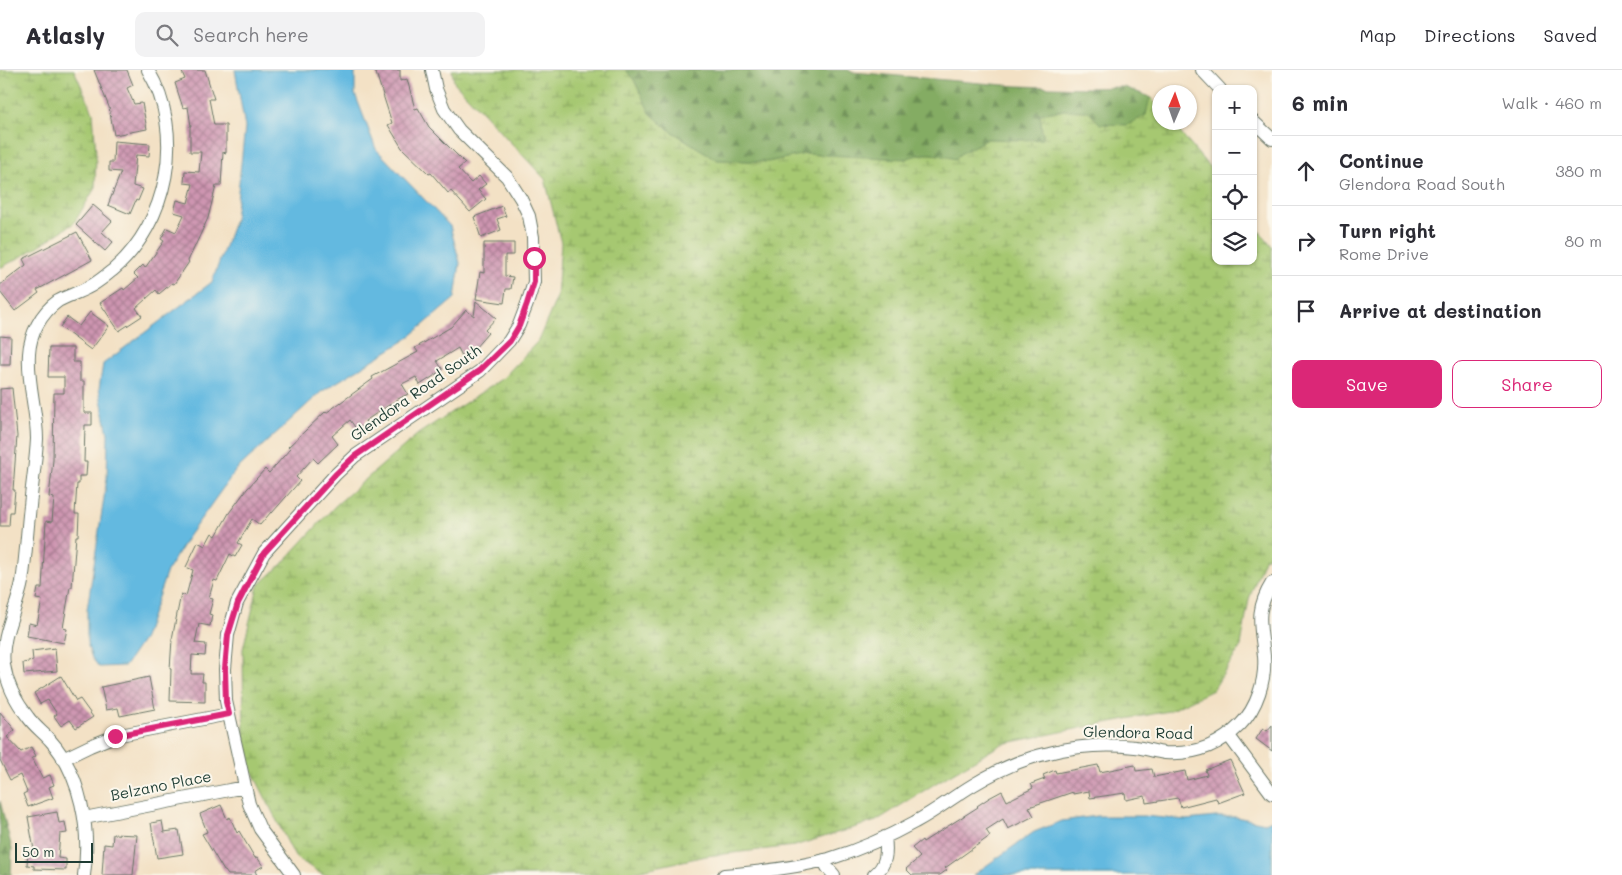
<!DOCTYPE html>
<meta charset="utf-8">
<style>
body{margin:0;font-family:Mali,sans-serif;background:#f2f2f3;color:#2b2b33}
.controls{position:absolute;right:15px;top:15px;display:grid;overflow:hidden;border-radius:10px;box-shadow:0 1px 4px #0004}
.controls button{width:45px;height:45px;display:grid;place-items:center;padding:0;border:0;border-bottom:1px solid #e1e1e2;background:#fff;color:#2b2b33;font:25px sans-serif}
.compass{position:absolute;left:1152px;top:15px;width:45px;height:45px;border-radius:50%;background:#fff;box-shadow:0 1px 4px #0004;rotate:2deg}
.scale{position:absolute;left:15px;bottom:12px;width:78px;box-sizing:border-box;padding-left:5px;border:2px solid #1f3d34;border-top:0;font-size:14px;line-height:18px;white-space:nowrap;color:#1f3d34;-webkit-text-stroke:4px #fbf7ec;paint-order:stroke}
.stop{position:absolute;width:15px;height:15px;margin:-11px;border:4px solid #db2777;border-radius:50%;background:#fff}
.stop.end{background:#db2777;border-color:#fff;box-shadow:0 1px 5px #0008}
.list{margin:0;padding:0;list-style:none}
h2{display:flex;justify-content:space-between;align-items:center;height:65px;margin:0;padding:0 20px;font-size:21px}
h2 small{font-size:16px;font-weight:400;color:#7c7c81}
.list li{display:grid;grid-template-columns:32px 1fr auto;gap:15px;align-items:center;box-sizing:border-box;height:70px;padding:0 20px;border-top:1px solid #e1e1e2}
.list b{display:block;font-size:19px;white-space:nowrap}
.list p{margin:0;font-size:16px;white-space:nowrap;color:#7c7c81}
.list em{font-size:16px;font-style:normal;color:#7c7c81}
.actions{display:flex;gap:10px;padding:15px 20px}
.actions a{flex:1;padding:11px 0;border:1px solid #db2777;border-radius:10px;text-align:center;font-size:18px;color:#db2777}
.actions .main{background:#db2777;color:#fff}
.icon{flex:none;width:28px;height:28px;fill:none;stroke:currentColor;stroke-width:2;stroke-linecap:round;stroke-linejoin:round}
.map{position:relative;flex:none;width:1272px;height:805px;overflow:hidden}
header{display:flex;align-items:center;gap:30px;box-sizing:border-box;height:70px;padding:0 25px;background:#fff;border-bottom:1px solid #e1e1e2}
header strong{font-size:24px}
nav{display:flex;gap:28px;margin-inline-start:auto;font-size:18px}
.search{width:350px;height:45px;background:#f2f2f3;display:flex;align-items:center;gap:12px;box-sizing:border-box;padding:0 18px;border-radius:10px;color:#7c7c81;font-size:19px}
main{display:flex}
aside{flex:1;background:#fff}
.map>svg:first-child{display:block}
</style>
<header>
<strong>Atlasly</strong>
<div class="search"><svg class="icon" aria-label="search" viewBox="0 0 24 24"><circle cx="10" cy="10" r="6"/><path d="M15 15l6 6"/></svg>Search here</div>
<nav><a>Map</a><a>Directions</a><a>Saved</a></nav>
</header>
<main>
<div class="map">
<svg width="1272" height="805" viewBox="0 0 1272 805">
<defs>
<pattern id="forest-firs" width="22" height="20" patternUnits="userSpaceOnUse" patternTransform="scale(1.25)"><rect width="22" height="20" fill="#84ac63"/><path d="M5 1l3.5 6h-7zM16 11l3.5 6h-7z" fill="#6b8d52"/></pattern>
<pattern id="wetland-marsh" width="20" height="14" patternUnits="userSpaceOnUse" patternTransform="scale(1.25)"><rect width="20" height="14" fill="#a6c871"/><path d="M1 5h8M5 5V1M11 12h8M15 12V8" fill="none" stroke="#87a45e"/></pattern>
<pattern id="building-cross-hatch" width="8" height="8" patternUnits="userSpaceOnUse" patternTransform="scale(1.25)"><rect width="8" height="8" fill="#ce95b1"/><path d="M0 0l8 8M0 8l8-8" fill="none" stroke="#a77b91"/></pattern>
</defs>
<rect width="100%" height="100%" fill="#fbf7ec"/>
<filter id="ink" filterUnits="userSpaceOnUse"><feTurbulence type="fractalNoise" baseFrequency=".02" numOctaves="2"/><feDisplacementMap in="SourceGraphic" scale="10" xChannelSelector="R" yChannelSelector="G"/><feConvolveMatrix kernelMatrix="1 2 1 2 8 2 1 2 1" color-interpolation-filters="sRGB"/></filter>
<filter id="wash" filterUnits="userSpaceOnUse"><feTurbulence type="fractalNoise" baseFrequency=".0096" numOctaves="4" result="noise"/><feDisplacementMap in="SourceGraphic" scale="20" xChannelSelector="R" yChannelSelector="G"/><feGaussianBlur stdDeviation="1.12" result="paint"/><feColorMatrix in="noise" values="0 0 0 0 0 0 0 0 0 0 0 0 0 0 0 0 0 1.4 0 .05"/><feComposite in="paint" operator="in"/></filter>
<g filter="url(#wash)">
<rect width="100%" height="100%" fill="#f3e1c5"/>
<path fill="url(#forest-firs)" stroke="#52744c" d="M626,0H848L852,2L1016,16L1085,18L1124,17L1150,27V29L1146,46L1127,55H1100L1064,40L1040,44L1043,69L1021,70L987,69L960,84L955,89C937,84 924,81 906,89L805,84L768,92L717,90L668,59L650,43L634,10Z
M0,731L12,779L11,805H0Z"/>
<path fill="url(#wetland-marsh)" stroke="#628252" d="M0,0H74L93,42L96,84L95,118L74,153L28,183L0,198Z
M452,0H626L634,10L650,43L668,59L717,90L768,92L805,84L906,89C924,81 937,84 955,89L960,84L987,69L1021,70L1043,69L1040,44L1064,40L1089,41L1100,54L1127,55L1146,45L1150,27L1159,38L1160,52L1172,53L1216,105V191H1253V153L1272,177V480L1268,487L1264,489L1249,529L1241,576L1213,620L1169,641L1095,655L1002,674L936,713L876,751L794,776L706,786L618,805H323L295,787L244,685L243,579L258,516L281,495L335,436L418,364L503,308L538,271L557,227L561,173L545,109L454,12Z"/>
<path fill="#64b9e0" stroke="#427b8a" d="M235,0H355V24L376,79L450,156L460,193L455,228L407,269L321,322L236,400L187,468L167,501L144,568L125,596L99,597L92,588L87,573V540L107,408L108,364L99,319L103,294L212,212L235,149L245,57Z
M1097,746H1144L1186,750L1216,747H1236L1265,753L1272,750V805H973L1034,762L1062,751Z"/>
<g id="blocks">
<path fill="url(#building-cross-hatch)" d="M94,0H127L133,15L127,18L134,34L142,33L147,59L114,65L109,37Z
M181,0H205L214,29H209L214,55H226V83L223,82L221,116H216L208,148L188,191L189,192L174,214L172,213L159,224L156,220L136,238L142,246L119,261L100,233L123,218L124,220L138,208L134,204L143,195L145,198L164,171L161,169L167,158L176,162L184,145L174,142L177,130L188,133L193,114L184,113L185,101L199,102L201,82H190V56H191L188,37L183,38L175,13L185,9Z
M375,0H400V11L407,9L415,39L418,38L429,57L465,93L458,99L471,113L479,106L486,114L478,120L486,129L470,142L451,121L448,123L431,103L429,104L402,78L388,55L392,53Z
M114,71L150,74L149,86L136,85L133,116L143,119L138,131L136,130L130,144L108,135L121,102L109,101V92H113Z
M93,135L112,151L102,162L113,172L105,181L76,155Z
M502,136L506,146L497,149L501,160L481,168L474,147Z
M77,162L92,190L37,220L39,223L15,241L0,222V215L26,195L23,189Z
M484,173H514V185H505V206L513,207L511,219H506L504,233L476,229L480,202L484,203Z
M476,231L496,248L485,260L488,263L474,279L462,286L458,278L437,291L443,300L420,315L416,307L402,314L408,324L398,329L365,351L366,353L357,360L350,350L332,366L338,374L318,393L313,388L296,407L300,411L272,443L271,442L260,455L252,449L238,473L242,475L235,487L230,484L217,511L214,510L209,528L213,529L209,544L212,545L210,556L199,554L195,573L206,574L205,586L192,585L191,604H203L202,612H205V632L170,631L171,599H170L172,569L181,524L186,526L193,500L186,497L198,472L205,476L212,463L216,466L229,443L247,419L265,399L269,403L290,379L288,377L325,342L326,343L373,309L372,307L418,282L415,278L451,257L466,240L474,246Z
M90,242L109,256L91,280L60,257L67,247L79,256Z
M0,266L11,267L10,295H0Z
M49,278H73V292H80V311H84V343H92V355H85L84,392H87L86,406H79V414H77L75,444H79L78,466H76L72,517H70L63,558L67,559L64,573L27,566L29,553L37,555L42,530L36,529L38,518H42L46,451L52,452L54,428L49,427L53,390L54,323H64V307H48Z
M12,318L17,366L13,420H15L13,442H10L9,456H0V319Z
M55,578L57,601L24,604L23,593L33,591L32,581Z
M61,606L76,631L80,629L93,647L76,658L70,650L61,656L54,646L57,644L48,630L40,634L34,623Z
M149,607L155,639L120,646L118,638L106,640L101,617Z
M0,642L15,660L7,667L21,682L31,677L36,686L32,688L42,708L50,705L54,715L49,717L53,728L28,737L23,724L27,722L20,705L10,710L0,690Z
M1272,655V681L1256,669L1263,658L1267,661Z
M1230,690L1245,723L1218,733L1216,728L1181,737L1178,728L1146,733L1145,726L1126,730L1125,723L1090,728L1089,721L1073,724V722L1029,737L1034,746L1008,759L1003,749L986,760L990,766L945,798L947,800L940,805H912L906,799L920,787L912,778L922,770L923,772L978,737L977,736L989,728L1002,721L1007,731L1033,718L1031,714L1045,709L1043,705L1055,700L1056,703L1098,695L1100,702L1135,695L1136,701L1152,699L1154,707L1185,701L1187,710L1207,705L1205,700Z
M221,735L227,749L230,747L237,763L239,761L255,788L257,787L263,796L255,801L257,805H228L225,801H224L205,769L202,764L207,762L200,744Z
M57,742L59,753L65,752L67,763L60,764L58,788L66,789V800L34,799V796L27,795L28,780H34L28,747Z
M162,751L164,762L179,760L183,784L157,788L151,753Z
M113,764L137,765L133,805H102L104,774L112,775Z"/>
</g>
</g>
<g filter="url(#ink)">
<use href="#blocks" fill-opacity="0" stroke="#697667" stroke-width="1"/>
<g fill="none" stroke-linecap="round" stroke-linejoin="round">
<defs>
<path id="street" d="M1202,0L1220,19
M1253,51L1272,69
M1229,666L1272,724
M63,689L90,676L115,666L229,644
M84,748L245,717
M824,790L827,797L834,805
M84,805C91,761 81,704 50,670C43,662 34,656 28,647C16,632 7,614 4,595C0,567 17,539 22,512C26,487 27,461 30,436C32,414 36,391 37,369C37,341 27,312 29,284C30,264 41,243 58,231C67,226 78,223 87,218C96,214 105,206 113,200C168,153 186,64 148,0
M294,805L260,759L249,734L226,631L225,599L228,565L237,533L264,483L335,405L355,386L480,301L509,271L519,255L527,234L534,212L533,167L529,146L521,129L507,107L459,60L444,39L436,19L432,0
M724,805C759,802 795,798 829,789C858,780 888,767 915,752C936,741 953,727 973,715C996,701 1022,689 1049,683C1076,676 1107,674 1135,677C1145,678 1155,682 1165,683C1195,685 1219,676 1240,655C1257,638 1266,610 1264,586C1261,556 1254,542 1272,513
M874,805C887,795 887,782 885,767"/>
</defs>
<use href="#street" stroke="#697667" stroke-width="14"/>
<use href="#street" stroke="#fff" stroke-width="12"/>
</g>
</g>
<g fill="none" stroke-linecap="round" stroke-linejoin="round" filter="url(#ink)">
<path stroke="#db2777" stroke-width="6" d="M115,666L229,644L226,632L225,599L228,565L238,533L264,483L335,405L355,386L480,300L510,271L519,256L527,234L534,212V188"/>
</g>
<g text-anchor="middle" stroke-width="4" stroke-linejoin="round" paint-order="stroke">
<g font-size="15" fill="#1f3d34" stroke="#fbf7ec">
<text transform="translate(416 323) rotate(-35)" y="5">Glendora Road South</text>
<text transform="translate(1138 663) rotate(1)" y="5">Glendora Road</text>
<text transform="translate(161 716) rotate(-11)" y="5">Belzano Place</text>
</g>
</g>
</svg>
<div class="controls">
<button>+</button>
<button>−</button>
<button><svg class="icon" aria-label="locate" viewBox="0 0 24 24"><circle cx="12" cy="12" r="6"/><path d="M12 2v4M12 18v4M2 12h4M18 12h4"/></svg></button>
<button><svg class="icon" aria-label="layers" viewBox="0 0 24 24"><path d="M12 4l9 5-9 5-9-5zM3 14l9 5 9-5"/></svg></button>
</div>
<svg class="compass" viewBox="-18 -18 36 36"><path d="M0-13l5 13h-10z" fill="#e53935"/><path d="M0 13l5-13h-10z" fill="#7c7c81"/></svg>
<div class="scale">50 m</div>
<div class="stop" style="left:534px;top:188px"></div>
<div class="stop end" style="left:115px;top:666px"></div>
</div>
<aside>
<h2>6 min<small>Walk · 460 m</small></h2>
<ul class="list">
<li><svg class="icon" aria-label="ahead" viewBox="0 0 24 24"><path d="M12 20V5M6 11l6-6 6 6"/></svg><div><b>Continue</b><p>Glendora Road South</p></div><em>380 m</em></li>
<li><svg class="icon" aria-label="right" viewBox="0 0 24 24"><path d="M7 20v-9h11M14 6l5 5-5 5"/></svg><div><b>Turn right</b><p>Rome Drive</p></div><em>80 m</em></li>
<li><svg class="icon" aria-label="arrive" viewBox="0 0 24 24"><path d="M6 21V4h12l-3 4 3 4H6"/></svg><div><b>Arrive at destination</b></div></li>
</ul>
<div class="actions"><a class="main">Save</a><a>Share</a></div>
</aside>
</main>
